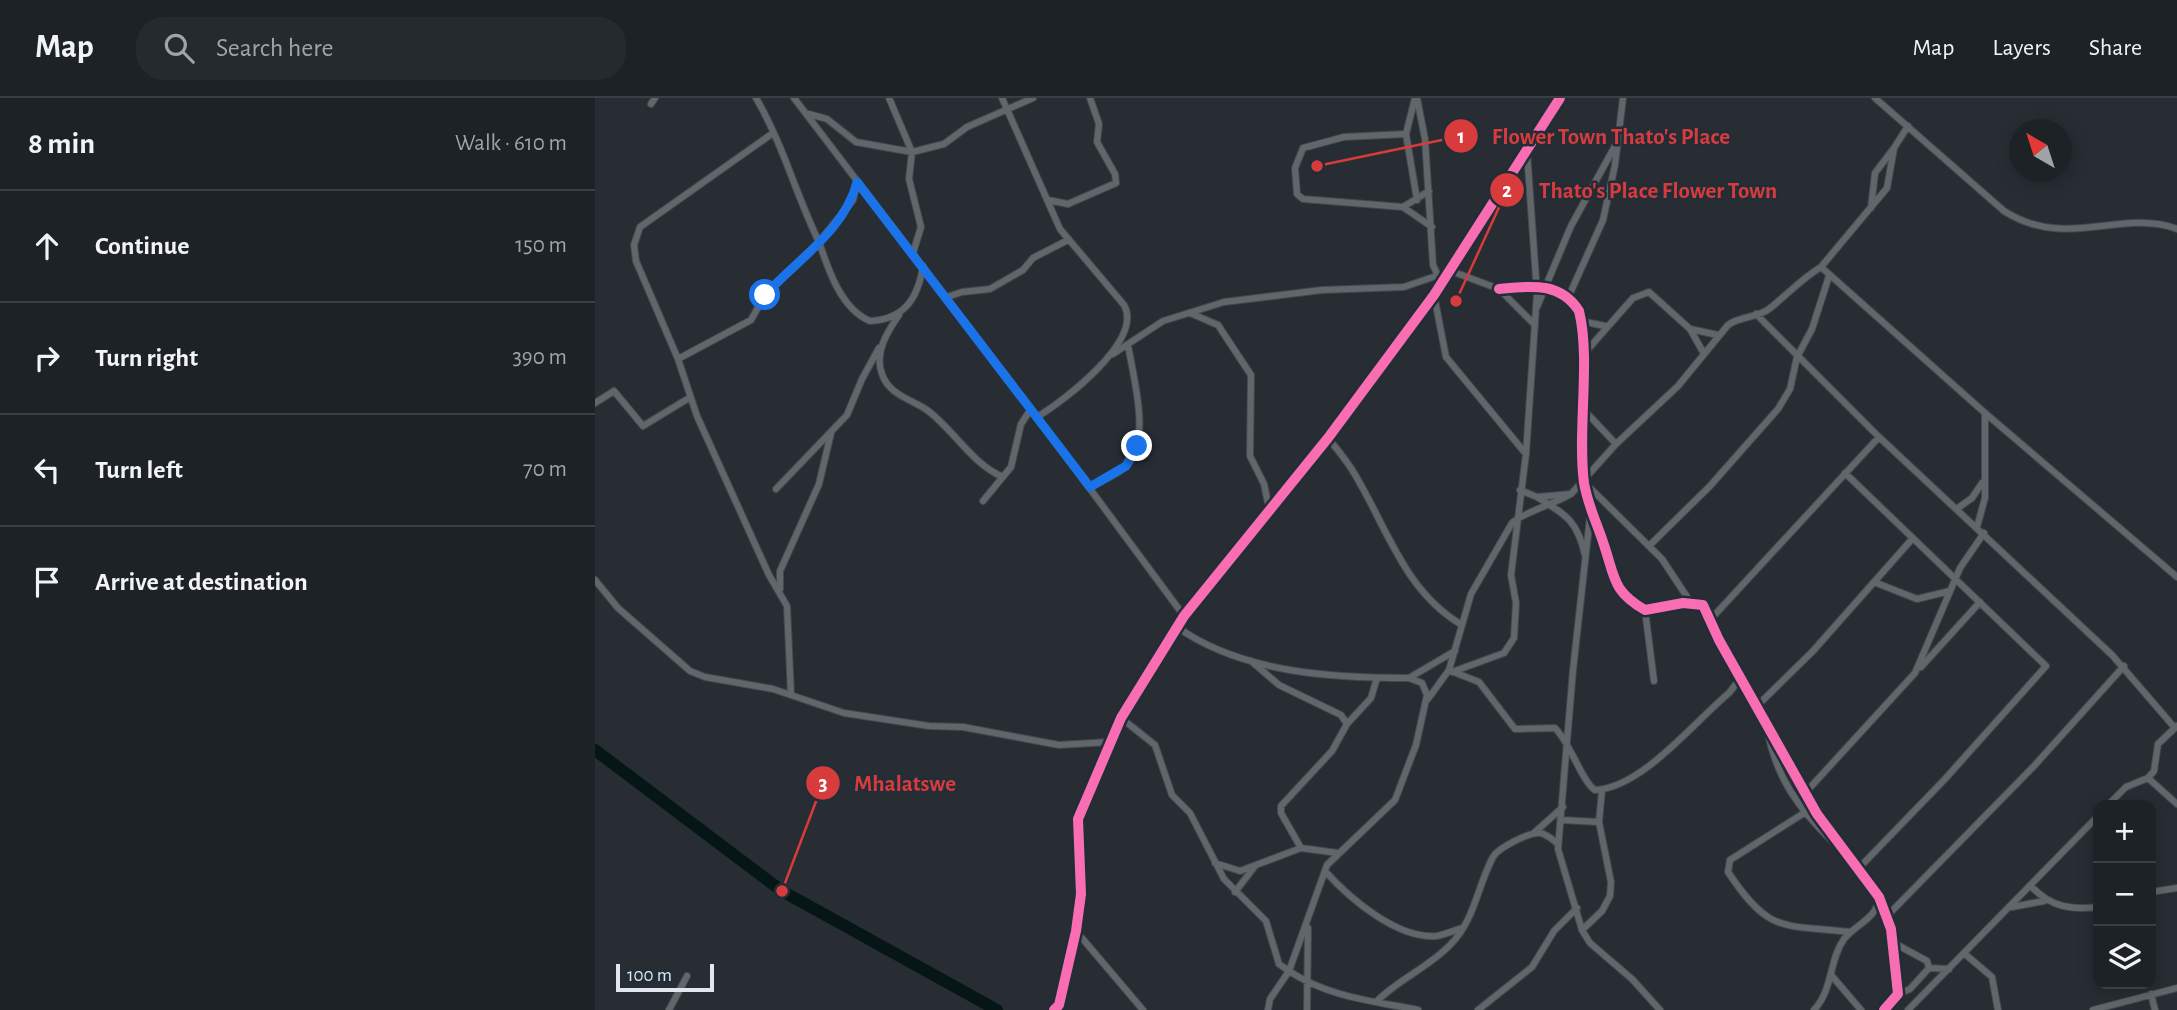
<!DOCTYPE html>
<meta charset="utf-8">
<style>
body{margin:0;font-family:"Alegreya Sans",sans-serif;background:#252a2e;color:#f1f3f6}
.controls{position:absolute;right:21px;bottom:21px;display:grid;overflow:hidden;border-radius:14px;box-shadow:0 4px 18px #0003}
.controls button{width:63px;height:63px;display:grid;place-items:center;padding:0;border:0;border-bottom:2px solid #3b3f43;background:#1d2226;color:#f1f3f6;font:35px sans-serif}
.compass{position:absolute;left:1414px;top:21px;width:63px;height:63px;border-radius:50%;background:#1d2226;box-shadow:0 4px 18px #0003;rotate:321deg}
.scale{position:absolute;left:21px;bottom:18px;width:98px;box-sizing:border-box;padding-left:7px;border:4px solid #e0e7ef;border-top:0;font-size:19px;line-height:24px;white-space:nowrap;color:#e0e7ef;-webkit-text-stroke:5px #222d38;paint-order:stroke}
.stop{position:absolute;width:21px;height:21px;margin:-16px;border:5px solid #1a73e8;border-radius:50%;background:#fff}
.stop.end{background:#1a73e8;border-color:#fff;box-shadow:0 2px 7px #0008}
.list{margin:0;padding:0;list-style:none}
h2{display:flex;justify-content:space-between;align-items:center;height:91px;margin:0;padding:0 28px;font-size:30px}
h2 small{font-size:23px;font-weight:400;color:#a0a4a7}
.list li{display:grid;grid-template-columns:46px 1fr auto;gap:21px;align-items:center;box-sizing:border-box;height:112px;padding:0 28px;border-top:2px solid #3b3f43}
.list b{display:block;font-size:26px;white-space:nowrap}
.list em{font-size:23px;font-style:normal;color:#a0a4a7}
.icon{flex:none;width:38px;height:38px;fill:none;stroke:currentColor;stroke-width:2;stroke-linecap:round;stroke-linejoin:round}
.map{position:relative;flex:none;width:1582px;height:912px;overflow:hidden}
header{display:flex;align-items:center;gap:42px;box-sizing:border-box;height:98px;padding:0 35px;background:#1d2226;border-bottom:2px solid #3b3f43}
header strong{font-size:33px}
nav{display:flex;gap:38px;margin-inline-start:auto;font-size:24px}
.search{width:490px;height:63px;background:#252a2e;display:flex;align-items:center;gap:18px;box-sizing:border-box;padding:0 24px;border-radius:28px;color:#a0a4a7;font-size:26px}
main{display:flex}
aside{flex:1;background:#1d2226}
.map>svg:first-child{display:block}
</style>
<header>
<strong>Map</strong>
<div class="search"><svg class="icon" aria-label="search" viewBox="0 0 24 24"><circle cx="10" cy="10" r="6"/><path d="M15 15l6 6"/></svg>Search here</div>
<nav><a>Map</a><a>Layers</a><a>Share</a></nav>
</header>
<main>
<aside>
<h2>8 min<small>Walk · 610 m</small></h2>
<ul class="list">
<li><svg class="icon" aria-label="ahead" viewBox="0 0 24 24"><path d="M12 20V5M6 11l6-6 6 6"/></svg><div><b>Continue</b></div><em>150 m</em></li>
<li><svg class="icon" aria-label="right" viewBox="0 0 24 24"><path d="M7 20v-9h11M14 6l5 5-5 5"/></svg><div><b>Turn right</b></div><em>390 m</em></li>
<li><svg class="icon" aria-label="left" viewBox="0 0 24 24"><path d="M17 20v-9H6M10 6l-5 5 5 5"/></svg><div><b>Turn left</b></div><em>70 m</em></li>
<li><svg class="icon" aria-label="arrive" viewBox="0 0 24 24"><path d="M6 21V4h12l-3 4 3 4H6"/></svg><div><b>Arrive at destination</b></div></li>
</ul>
</aside>
<div class="map">
<svg width="1582" height="912" viewBox="0 0 1582 912">
<rect width="100%" height="100%" fill="#272d33"/>
<g fill="none" stroke-linecap="round" stroke-linejoin="round">
<path stroke="#061616" stroke-width="12" d="M0,652L187,793L402,912"/>
<defs>
<path id="minor" d="M161,0C188,46 201,97 224,144L258,102L262,84
M199,0L436,311L589,518
M294,0L317,54L314,81L326,129L318,155
M407,0L465,131L529,207C549,242 469,303 442,319
M820,0L811,36L822,102
M822,0L830,41L838,167L844,180
M1280,0L1409,113C1472,153 1525,110 1582,131
M56,6L60,0
M214,16L232,21L261,44L317,54L349,46L372,29L438,0
M1313,28L1299,50L1292,90L1226,169L1390,315L1582,479
M811,36L749,39L708,50L700,70L702,96L708,101L808,109L837,129
M453,102L473,106L521,85L520,76L502,44L504,26L495,0
M808,109L834,93
M1276,110L1280,75L1299,50
M856,173L904,191L940,227
M904,191C934,188 965,183 984,213C996,262 982,333 989,385C993,408 1002,425 1009,447C1020,479 1017,493 1050,512L1088,505L1108,507L1124,542L1222,716L1284,799L1296,831L1303,896L1289,912
M839,197L851,259L931,356
M352,199L367,194L395,191L428,172L438,160L473,142
M973,200L1008,122L1020,67L1028,0
M942,209L976,128L1020,48
M595,215L623,227L656,277L655,358L669,386L675,415
M1161,216L1284,339L1517,557L1580,630
M304,217C292,234 279,255 287,276C294,297 316,301 332,312C359,332 377,366 408,379
M986,223L1010,228
M1095,231L1123,237
M518,256L568,223L629,204L727,192L809,189L841,178
M987,258L1038,200L1054,194L1095,231L1108,254
M83,261L41,163L39,147L45,129L178,35
M0,305L19,293L48,328L94,300
M988,311L1021,346
M733,340C742,351 752,363 759,375C792,429 809,493 867,527
M1250,375L1451,568L1350,681L1263,771
M989,384L1067,461L1096,505
M495,389C507,382 523,377 533,366C556,340 538,278 533,247
M181,391L252,317L267,281L284,250
M925,392L942,399L976,396L1021,346L1083,288L1133,227C1145,218 1162,220 1174,211C1192,197 1206,181 1226,169
M942,399C971,417 982,422 990,457
M388,403L416,369L426,326L436,311
M1363,410L1377,400L1387,385
M995,419L978,572L963,751L987,832L995,845L1037,881L1065,912
M1382,429L1390,400V315
M1054,448L1115,388L1183,311L1195,291L1202,259L1217,231L1234,178
M0,482L23,510L95,573L110,579L178,591L249,615L334,628L368,629L464,647L514,644
M1279,484L1322,501L1355,493
M185,491V473L224,386L236,335
M1050,512L1059,583
M1115,522L1284,339
M582,529C647,575 737,580 814,580L827,585L832,597L821,647L800,702L732,767L694,873C733,899 778,903 823,912
M656,563L684,587L746,617L752,626
M1326,569L1385,504
M856,573L884,584L920,631L960,630C976,646 987,684 1000,692C1047,690 1099,624 1134,595L1145,581
M857,574L909,555L919,540L921,505L916,477L931,356L942,195L932,54
M814,580L860,553
M196,597L192,508L174,477L102,318L83,261L156,222L170,197L224,144C233,171 246,211 275,223C310,221 323,200 328,168
M833,601L854,572L876,496L917,425C927,415 959,406 974,397
M1161,609L1218,553L1318,440
M526,620L560,647L577,697L595,715L629,781L671,823L684,866L694,873L675,901L673,912
M1172,631C1181,679 1203,710 1237,743
M1553,680L1582,706
M1211,694L1320,575L1365,470L1389,435
M1513,707L1531,689L1553,680L1559,673L1563,646L1582,628
M1209,715L1135,762L1133,774C1175,837 1187,826 1256,834
M967,722L1004,724
M940,734L968,709
M706,750L686,715V708L737,653L752,626L776,600L782,580
M620,765L645,773L706,750L743,755
M730,773C754,800 802,841 841,838C850,837 859,832 868,830
M1436,788C1455,809 1476,812 1503,809
M640,794L660,768
M1556,794L1582,790
M1417,809L1449,803
M1293,817L1439,668L1529,568
M987,832L1007,813L1015,798L1016,784L1004,724L1007,692
M481,833L548,912
M1297,844L1332,863L1334,870
M1370,856L1397,879L1403,912
M1237,878L1266,912
M1303,896L1315,891L1334,870L1354,871
M1556,896L1560,912
M782,903C804,881 834,869 855,847C880,822 882,789 898,759C903,750 934,734 945,735C952,736 957,741 963,746
M74,912L92,878
M459,912L464,907L481,833L486,796L483,721L526,620L589,518L733,340L839,197L965,0
M712,912L713,830
M883,912L937,869L959,833L982,810
M1219,912C1238,892 1234,862 1249,841C1261,826 1281,821 1284,801
M1313,912L1503,718
M1498,912L1582,890"/>
</defs>
<use href="#minor" stroke="#42484d" stroke-width="8"/>
<use href="#minor" stroke="#61666b" stroke-width="6"/>
<defs>
<path id="cycleway" d="M904,191C934,188 965,183 984,213C996,262 982,333 989,385C993,408 1002,425 1009,447C1020,479 1017,493 1050,512L1088,505L1108,507L1124,542L1222,716L1284,799L1296,831L1303,896L1289,912
M459,912L464,907L481,833L486,796L483,721L526,620L589,518L733,340L839,197L965,0"/>
</defs>
<use href="#cycleway" stroke="#222d38" stroke-width="15"/>
<use href="#cycleway" stroke="#f96db3" stroke-width="10"/>
</g>
<g fill="none" stroke-linecap="round" stroke-linejoin="round">
<path stroke="#1a73e8" stroke-width="9" d="M170,197C202,162 250,132 262,84L495,389L531,368L542,348"/>
</g>
<path fill="none" stroke="#d73b3c" stroke-width="2.5" d="M722 68L866 38M861 203L912 92M187 793L228 685"/>
<g fill="#d73b3c" stroke="#222d38" stroke-width="2.5">
<circle cx="722" cy="68" r="7"/>
<circle cx="861" cy="203" r="7"/>
<circle cx="187" cy="793" r="7"/>
<circle cx="866" cy="38" r="18"/>
<circle cx="912" cy="92" r="18"/>
<circle cx="228" cy="685" r="18"/>
</g>
<g font-size="21" text-anchor="middle" font-weight="bold" fill="#fff">
<text x="866" y="45">1</text>
<text x="912" y="99">2</text>
<text x="228" y="692">3</text>
</g>
<g font-size="23" text-anchor="middle" font-weight="bold" fill="#d73b3c" stroke="#222d38" stroke-width="5" stroke-linejoin="round" paint-order="stroke">
<text x="1016" y="46">Flower Town Thato's Place</text>
<text x="1063" y="100">Thato's Place Flower Town</text>
<text x="310" y="693">Mhalatswe</text>
</g>
</svg>
<div class="controls">
<button>+</button>
<button>−</button>
<button><svg class="icon" aria-label="layers" viewBox="0 0 24 24"><path d="M12 4l9 5-9 5-9-5zM3 14l9 5 9-5"/></svg></button>
</div>
<svg class="compass" viewBox="-18 -18 36 36"><path d="M0-13l5 13h-10z" fill="#e53935"/><path d="M0 13l5-13h-10z" fill="#a0a4a7"/></svg>
<div class="scale">100 m</div>
<div class="stop" style="left:170px;top:197px"></div>
<div class="stop end" style="left:542px;top:348px"></div>
</div>
</main>
